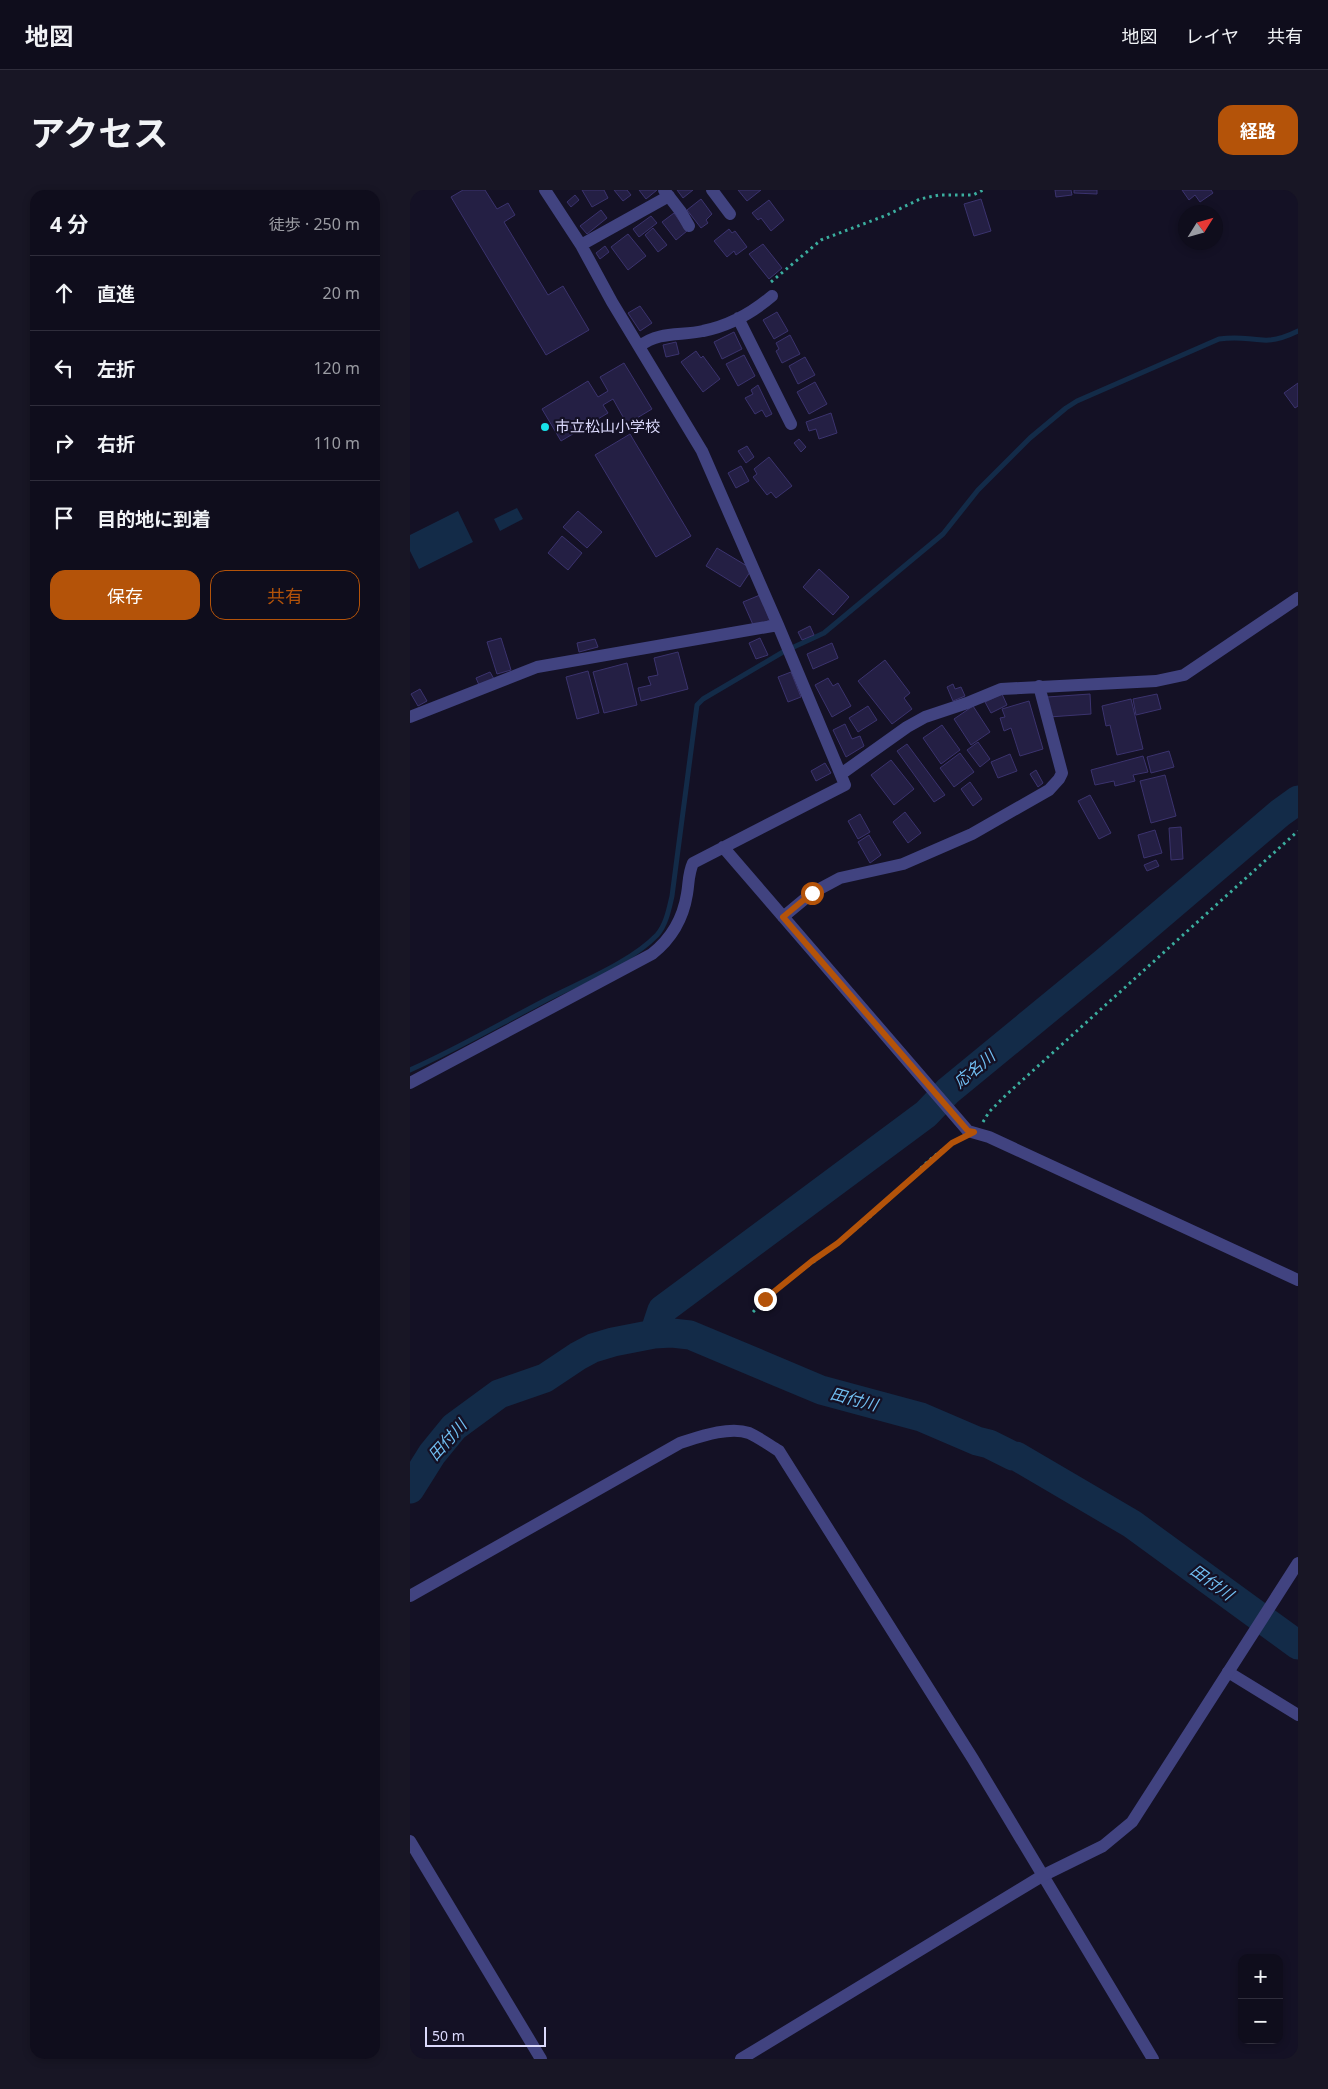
<!DOCTYPE html>
<html lang="ja">
<meta charset="utf-8">
<style>
body{margin:0;font-family:"Noto Sans","Noto Sans JP",sans-serif;background:#181625;color:#f1f3f6}
.controls{position:absolute;right:15px;bottom:15px;display:grid;overflow:hidden;border-radius:10px;box-shadow:0 2px 8px #0003}
.controls button{width:45px;height:45px;display:grid;place-items:center;padding:0;border:0;border-bottom:1px solid #2f2d3b;background:#0f0d1c;color:#f1f3f6;font:25px sans-serif}
.compass{position:absolute;left:768px;top:15px;width:45px;height:45px;border-radius:50%;background:#0f0d1c;box-shadow:0 2px 8px #0003;rotate:53deg}
.scale{position:absolute;left:15px;bottom:12px;width:121px;box-sizing:border-box;padding-left:5px;border:2px solid #dbd9fc;border-top:0;font-size:14px;line-height:18px;white-space:nowrap;color:#dbd9fc;-webkit-text-stroke:4px #141125;paint-order:stroke}
.stop{position:absolute;width:15px;height:15px;margin:-11px;border:4px solid #b45309;border-radius:50%;background:#fff}
.stop.end{background:#b45309;border-color:#fff;box-shadow:0 1px 5px #0008}
.list{margin:0;padding:0;list-style:none}
h2{display:flex;justify-content:space-between;align-items:center;height:65px;margin:0;padding:0 20px;font-size:21px}
h2 small{font-size:16px;font-weight:400;color:#9b9ca3}
.list li{display:grid;grid-template-columns:32px 1fr auto;gap:15px;align-items:center;box-sizing:border-box;height:75px;padding:0 20px;border-top:1px solid #2f2d3b}
.list b{display:block;font-size:19px;white-space:nowrap}
.list em{font-size:16px;font-style:normal;color:#9b9ca3}
.actions{display:flex;gap:10px;padding:15px 20px}
.actions a{flex:1;padding:11px 0;border:1px solid #b45309;border-radius:15px;text-align:center;font-size:18px;color:#b45309}
.actions .main{background:#b45309;color:#fff}
.icon{flex:none;width:28px;height:28px;fill:none;stroke:currentColor;stroke-width:2;stroke-linecap:round;stroke-linejoin:round}
.map{position:relative;flex:none;width:888px;height:1869px;overflow:hidden;border-radius:15px}
header{display:flex;align-items:center;gap:30px;box-sizing:border-box;height:70px;padding:0 25px;background:#0f0d1c;border-bottom:1px solid #2f2d3b}
header strong{font-size:24px}
nav{display:flex;gap:28px;margin-inline-start:auto;font-size:18px}
.intro{display:flex;align-items:center;justify-content:space-between;box-sizing:border-box;height:120px;padding:0 30px}
h1{margin:0;font-size:35px}
.button{padding:12px 22px;border-radius:15px;background:#b45309;color:#fff;font-size:18px;font-weight:700}
main{display:flex;gap:30px;padding:0 30px}
aside{flex:1;background:#0f0d1c;border-radius:15px;box-shadow:0 2px 8px #0003}
.map>svg:first-child{display:block}
</style>
<header>
<strong>地図</strong>
<nav><a>地図</a><a>レイヤ</a><a>共有</a></nav>
</header>
<div class="intro"><h1>アクセス</h1><a class="button">経路</a></div>
<main>
<aside>
<h2>4 分<small>徒歩 · 250 m</small></h2>
<ul class="list">
<li><svg class="icon" aria-label="ahead" viewBox="0 0 24 24"><path d="M12 20V5M6 11l6-6 6 6"/></svg><div><b>直進</b></div><em>20 m</em></li>
<li><svg class="icon" aria-label="left" viewBox="0 0 24 24"><path d="M17 20v-9H6M10 6l-5 5 5 5"/></svg><div><b>左折</b></div><em>120 m</em></li>
<li><svg class="icon" aria-label="right" viewBox="0 0 24 24"><path d="M7 20v-9h11M14 6l5 5-5 5"/></svg><div><b>右折</b></div><em>110 m</em></li>
<li><svg class="icon" aria-label="arrive" viewBox="0 0 24 24"><path d="M6 21V4h12l-3 4 3 4H6"/></svg><div><b>目的地に到着</b></div></li>
</ul>
<div class="actions"><a class="main">保存</a><a>共有</a></div>
</aside>
<div class="map">
<svg width="888" height="1869" viewBox="0 0 888 1869">
<rect width="100%" height="100%" fill="#141125"/>
<path fill="#132b48" d="M107,318L113,329L90,341L84,329Z
M48,321L63,352L9,379L0,361V345Z"/>
<g fill="none" stroke-linecap="round" stroke-linejoin="round">
<path stroke="#132b48" stroke-width="5" d="M0,880C45,860 88,835 132,812C168,793 219,774 247,745C256,735 259,719 262,706L287,515L293,509L373,462L414,443L533,344L568,300L620,248L656,218L667,211L809,149C829,146 835,149 853,150C865,151 878,146 888,141"/>
<path stroke="#132b48" stroke-width="29" d="M244,1144L252,1120L516,924L538,901L695,772L870,623L888,610
M0,1299L22,1264L44,1237L89,1204L135,1188L168,1166L183,1158L203,1152L244,1144L262,1143L280,1145L411,1200L511,1227L567,1251L579,1254L603,1266H606L722,1334L888,1455"/>
</g>
<path fill="#241f44" stroke="#3b336e" d="M53,0H75L87,19L98,13L105,25L94,32L138,105L153,96L179,140L136,165L41,7Z
M172,0H194L198,8L182,17Z
M204,0H217L221,5L213,11Z
M229,0H247L236,9Z
M267,0H283L273,8Z
M328,0H351L337,11Z
M645,0H661L662,5L646,7Z
M664,0H687V4L664,3Z
M772,0H801L803,3L790,12L785,5L779,10Z
M165,5L169,10L161,17L157,12Z
M291,9L302,24L296,30L298,33L291,38L277,20Z
M571,9L581,41L564,46L554,14Z
M359,10L374,30L361,41L351,28L348,30L342,23Z
M191,20L197,28L177,44L170,36Z
M264,23L277,41L266,50L252,32Z
M241,26L247,33L229,47L223,39Z
M243,38L257,55L248,62L235,45Z
M319,39L322,43L325,41L337,57L326,65L324,61L317,67L304,51Z
M218,44L236,66L218,80L201,57Z
M353,54L372,78L359,89L339,64Z
M195,56L199,62L190,69L186,63Z
M230,116L242,133L230,141L218,123Z
M367,122L378,141L364,149L353,130Z
M324,142L332,159L312,169L304,152Z
M380,145L390,164L372,173L366,161L369,159L366,153Z
M266,152L269,164L256,167L253,155Z
M286,161L291,168L293,166L310,189L293,202L271,172Z
M334,165L345,186L328,196L316,174Z
M395,167L405,185L388,194L379,176Z
M214,173L242,219L217,234L203,209L193,215L198,223L151,251L132,219L178,191L188,207L198,201L190,187Z
M405,192L417,214L399,224L387,202Z
M888,193V216L885,218L874,203Z
M348,195L362,224L356,227L352,220L345,224L335,208L343,204L341,200Z
M421,223L427,243L409,249L406,239L399,241L396,232Z
M220,244L281,346L246,367L185,265Z
M389,249L396,257L391,262L384,253Z
M337,256L344,267L336,273L328,261Z
M359,267L382,296L366,308L361,302L357,305L343,287L347,284L344,279Z
M331,276L339,291L326,298L318,283Z
M168,321L192,342L177,358L153,337Z
M152,346L172,363L158,380L138,363Z
M307,358L342,379L330,397L296,376Z
M409,379L439,407L423,425L393,397Z
M350,405L360,430L344,437L333,412Z
M400,436L404,445L392,450L388,442Z
M91,448L101,480L87,484L77,452Z
M350,448L358,465L346,469L339,453Z
M185,449L188,457L169,462L167,453Z
M422,453L428,468L403,479L397,464Z
M268,462L278,499L231,511L228,498L241,495L238,487L248,485L244,468Z
M475,470L500,503L494,508L502,519L482,534L448,491Z
M217,473L227,515L194,523L183,482Z
M178,481L189,523L167,529L156,487Z
M80,482L84,489L69,495L66,488Z
M381,482L391,507L378,512L368,487Z
M418,488L423,496L428,493L441,516L422,527L405,495Z
M543,494L545,499L551,497L555,506L543,511L537,497Z
M10,499L17,511L8,516L1,504Z
M592,504L597,515L581,523L575,512Z
M680,504L681,524L639,527L637,507Z
M747,504L751,519L726,525L723,509Z
M721,509L733,559L707,565L700,535L696,536L692,516Z
M619,511L633,559L610,566L601,538L594,541L590,528L595,527L592,519Z
M458,516L467,530L448,542L439,528Z
M563,516L580,542L561,555L544,529Z
M435,534L442,549L450,546L454,556L436,567L423,540Z
M532,535L550,560L531,574L513,548Z
M568,552L580,569L570,577L557,560Z
M497,554L535,605L524,612L487,561Z
M759,561L764,577L741,583L737,567Z
M550,563L564,582L544,597L530,578Z
M600,564L607,581L588,588L581,572Z
M733,566L738,582L723,585L725,591L705,596L704,591L685,595L681,580Z
M481,570L504,599L484,615L461,585Z
M415,573L421,583L406,591L401,581Z
M626,580L633,593L628,597L620,584Z
M755,585L766,626L741,633L730,591Z
M560,592L572,609L563,616L551,599Z
M680,605L701,643L689,649L668,611Z
M495,622L511,643L498,653L483,632Z
M450,624L460,642L448,649L438,631Z
M771,637L773,669L761,670L759,638Z
M745,640L752,663L734,668L728,645Z
M459,645L471,665L460,673L448,652Z
M746,670L749,676L737,681L734,675Z"/>
<g fill="none" stroke-linecap="round" stroke-linejoin="round">
<path stroke="#3bae9f" stroke-width="3" stroke-dasharray="2.5 4" stroke-linecap="butt" d="M361,92L411,50L477,25L510,9L529,5H563L573,0
M573,932L579,922L596,905L888,641
M343,1122C369,1094 400,1076 429,1052C444,1041 459,1028 473,1015C497,994 519,965 548,950"/>
<path stroke="#414380" stroke-width="12" d="M254,0L271,22L279,36
M302,0L320,24
M171,55L259,6
M328,128L381,234
M230,156C249,141 271,146 293,141C318,136 342,123 362,106
M0,527L127,477L368,435
M431,584L497,537L515,527L557,513L591,499L746,491L774,485L888,408
M313,657L558,941L579,947L888,1090
M373,727L402,703L430,688L493,674L562,644L639,600L649,589L652,583L629,496
M0,893L242,764C261,749 273,729 277,704C279,693 278,684 283,673L435,595L368,435L292,261L202,112L171,55L135,0
M0,1406L270,1253C289,1247 319,1236 339,1243C350,1248 359,1255 369,1261L563,1569L743,1869
M818,1482L888,1525
M0,1651L131,1869"/>
<path stroke="#414380" stroke-width="12" d="M331,1869L632,1686L693,1656L722,1632L888,1373"/>
</g>
<g fill="none" stroke-linecap="round" stroke-linejoin="round">
<path stroke="#b45309" stroke-width="6" d="M355,1109L402,1071L428,1053L542,953L564,942L558,941L373,727L402,703"/>
</g>
<circle fill="#17e3ea" stroke="#141125" stroke-width="2" cx="135" cy="237" r="5"/>
<g text-anchor="middle" stroke-width="4.5" stroke-linejoin="round" paint-order="stroke">
<g font-size="15" fill="#dbd9fc" stroke="#141125" text-anchor="start">
<text x="145" y="242">市立松山小学校</text>
</g>
<g font-size="16" font-style="italic" fill="#71bff2" stroke="#141125">
<text transform="translate(564 879) rotate(-40)" y="6">応名川</text>
<text transform="translate(444 1209) rotate(15)" y="6">田付川</text>
<text transform="translate(37 1250) rotate(-48)" y="6">田付川</text>
<text transform="translate(802 1392) rotate(36)" y="6">田付川</text>
</g>
</g>
</svg>
<div class="controls">
<button>+</button>
<button>−</button>
</div>
<svg class="compass" viewBox="-18 -18 36 36"><path d="M0-13l5 13h-10z" fill="#e53935"/><path d="M0 13l5-13h-10z" fill="#9b9ca3"/></svg>
<div class="scale">50 m</div>
<div class="stop" style="left:402px;top:703px"></div>
<div class="stop end" style="left:355px;top:1109px"></div>
</div>
</main>
